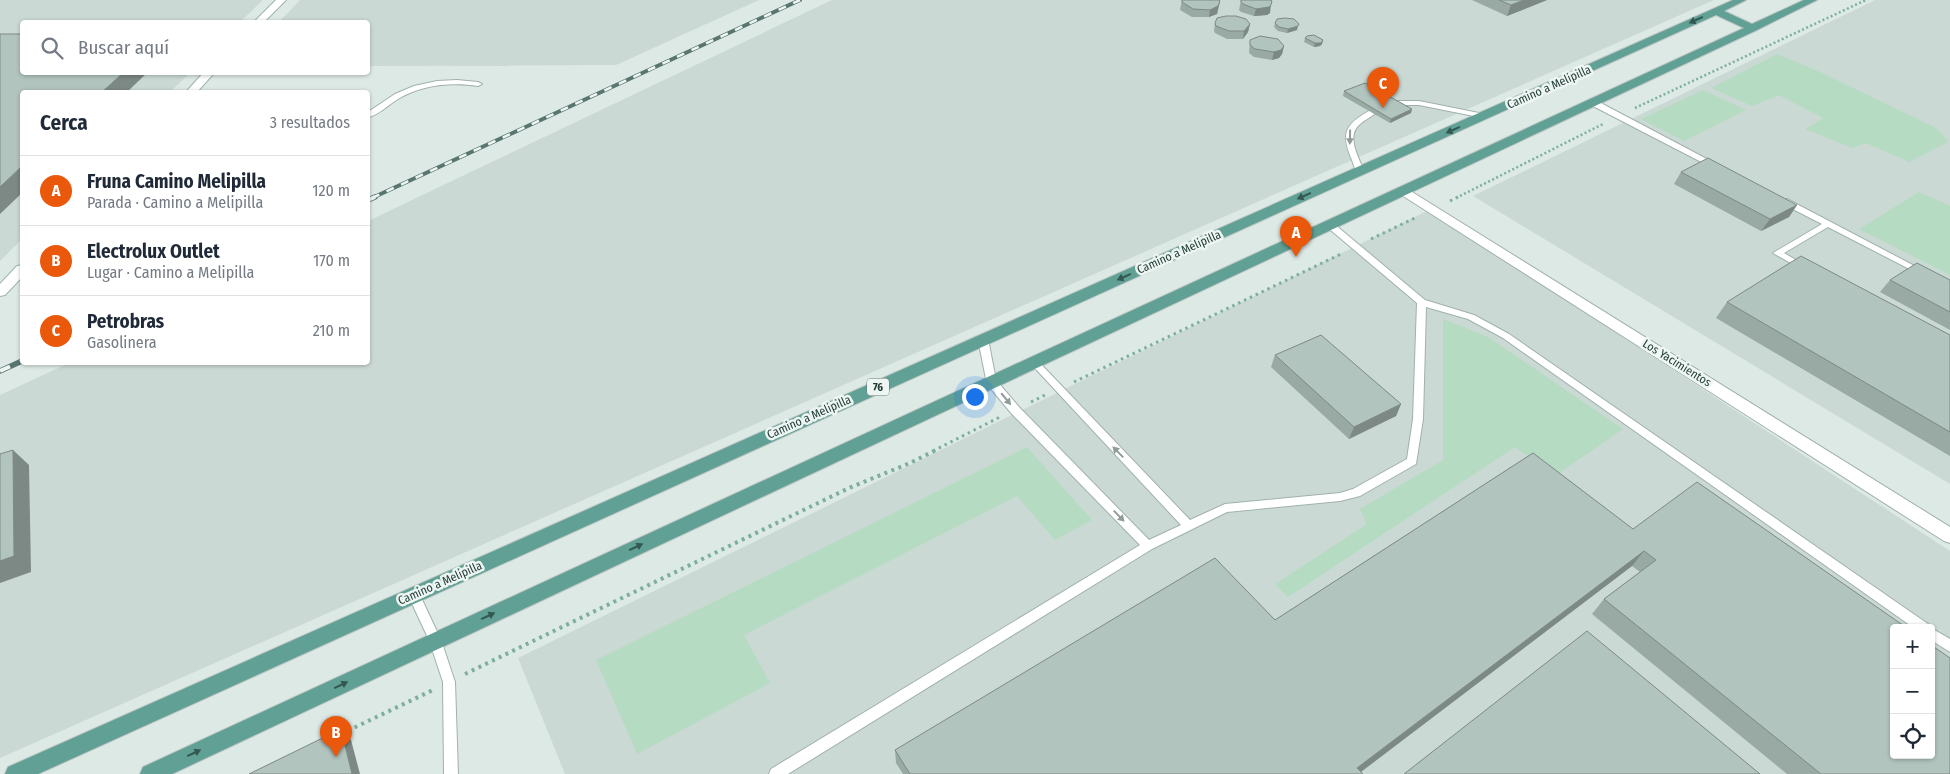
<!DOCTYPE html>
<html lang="es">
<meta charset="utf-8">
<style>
body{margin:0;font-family:"Fira Sans Condensed",sans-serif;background:#f2f2f3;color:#1f2937}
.controls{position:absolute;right:15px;bottom:15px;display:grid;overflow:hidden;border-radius:5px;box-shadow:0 1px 4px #0004}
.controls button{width:45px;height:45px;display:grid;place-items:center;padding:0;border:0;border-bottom:1px solid #e0e1e3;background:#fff;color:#1f2937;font:25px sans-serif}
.you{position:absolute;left:974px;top:396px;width:18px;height:18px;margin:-12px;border:4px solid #fff;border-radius:50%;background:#1a73e8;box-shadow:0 0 0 8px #1a73e833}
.badge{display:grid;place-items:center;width:32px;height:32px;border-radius:50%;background:#ea580c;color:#fff;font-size:16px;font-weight:700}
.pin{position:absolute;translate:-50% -41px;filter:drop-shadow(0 1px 2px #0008)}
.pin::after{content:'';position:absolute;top:26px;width:18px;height:15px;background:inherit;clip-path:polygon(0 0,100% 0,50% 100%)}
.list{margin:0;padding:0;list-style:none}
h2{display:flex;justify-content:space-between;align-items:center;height:65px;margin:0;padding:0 20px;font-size:21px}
h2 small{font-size:16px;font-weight:400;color:#747a83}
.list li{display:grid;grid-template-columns:32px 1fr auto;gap:15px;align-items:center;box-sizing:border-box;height:70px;padding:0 20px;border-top:1px solid #e0e1e3}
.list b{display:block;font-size:19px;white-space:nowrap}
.list p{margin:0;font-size:16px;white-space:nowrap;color:#747a83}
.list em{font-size:16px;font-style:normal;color:#747a83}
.icon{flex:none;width:28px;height:28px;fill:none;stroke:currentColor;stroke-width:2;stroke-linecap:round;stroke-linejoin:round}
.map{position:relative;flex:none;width:1950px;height:774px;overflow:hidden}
.search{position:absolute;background:#fff;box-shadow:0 1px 4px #0004;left:20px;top:20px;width:350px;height:55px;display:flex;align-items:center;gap:12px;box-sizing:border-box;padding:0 18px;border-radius:5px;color:#747a83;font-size:19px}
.panel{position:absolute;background:#fff;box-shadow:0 1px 4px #0004;left:20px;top:90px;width:350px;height:275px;border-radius:5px}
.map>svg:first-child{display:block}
</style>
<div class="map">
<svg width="1950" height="774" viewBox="0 0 1950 774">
<rect width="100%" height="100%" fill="#dde9e5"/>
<path fill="#cbd9d4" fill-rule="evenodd" d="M0,0H263L240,22H22V72L190,73L170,92H22V239L0,261Z
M300,0H759L616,65L368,66V22H279Z
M832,0H1714L0,758V395L69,363L368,362V221Z
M1875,0H1950V484L1473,196Z
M1429,210L1950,551V774H565L518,658ZM1894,628H1931V755H1894Z"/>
<path fill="#b5dbc2" d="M1777,54L1820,72L1934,127L1943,135L1948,142L1909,162L1866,143L1853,148L1805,129L1823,118L1779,95L1752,106L1711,88Z
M1703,90L1746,110L1684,141L1641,119Z
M1919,192L1950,206V275L1859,229Z
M1443,319L1488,337L1623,429L1555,476L1515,447L1288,597L1275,584L1367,524L1360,509L1443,460Z
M1027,447L1092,520L1055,540L1017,496L744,635L770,683L637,754L596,660Z"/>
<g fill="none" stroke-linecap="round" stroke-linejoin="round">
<defs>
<path id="lane" d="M457,80L478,82L482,84L478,86C450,82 422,85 398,99C388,105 379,115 368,117V112L395,94L414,86L437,81Z
M1391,101H1419L1484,114L1488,116L1484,118L1419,105H1394L1390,103Z
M1591,101H1597L1720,166L1716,168H1713L1591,105Z
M1369,111H1372L1376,113C1371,117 1364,120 1359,125C1346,137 1359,158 1364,171L1360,173C1355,171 1354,166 1352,160C1341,134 1344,125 1369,111Z
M1781,199H1787L1926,272L1922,275L1919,274L1828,227L1784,253L1808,267L1807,269H1801L1773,253L1822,224L1781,203Z
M1330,222L1333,223L1425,300L1474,315L1509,334L1928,624L1930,628H1914L1503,338L1468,319L1426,307L1423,419L1416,464L1360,496L1340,501L1227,512L1152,549L788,774H769L771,769L1140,545L1011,413L987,384L978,339L980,337L983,336L988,339L996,380L1019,407L1149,540L1181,525L1031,364L1029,362L1031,360H1037L1190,520L1225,504L1340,493L1353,489L1407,459L1413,419L1417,303L1327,227L1326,225Z
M414,590L418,591L441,640L455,682L458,774H444L443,682L429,640L408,595L410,591Z
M1931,628L1950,639V652L1931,640Z"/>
<path id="street" d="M1404,187L1950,527V543L1944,541L1400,194L1398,191Z"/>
<path id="secondary" d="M276,0H286L264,22H254Z
M204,72H215L197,92H186Z
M22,265V277L5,295L0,296V284L17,266Z"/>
<path id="primary" d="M1733,0H1746L1724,11L1752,24L1804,0H1817L1757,30L172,774H140L143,767L1744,28L1716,15L38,774H5L8,767Z"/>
</defs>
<use href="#lane" stroke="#a0b1ac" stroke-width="2"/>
<use href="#street" stroke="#a0b1ac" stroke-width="2"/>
<use href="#secondary" stroke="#9cb5ae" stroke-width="2"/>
<use href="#primary" stroke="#bcc4c2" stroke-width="2"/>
<path stroke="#7daea2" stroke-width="2.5" stroke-dasharray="2 2.5" stroke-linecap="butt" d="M1635,108L1866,0
M1456,198L1603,124"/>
<path stroke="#7daea2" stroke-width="3" stroke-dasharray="2.5 4" stroke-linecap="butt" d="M1450,201L1458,197
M1371,239L1415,218
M1074,382L1341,254
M1031,402L1045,395
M933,451L1000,417"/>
<path stroke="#7daea2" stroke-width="4" stroke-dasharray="3 4.5" stroke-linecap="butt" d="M465,674L849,488L910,463L936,450
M341,734L433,690"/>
<use href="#lane" fill="#fff" fill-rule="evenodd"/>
<use href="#street" fill="#fff" fill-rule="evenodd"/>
<use href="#secondary" fill="#fff" fill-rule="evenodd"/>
<use href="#primary" fill="#60a095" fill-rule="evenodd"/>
<defs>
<path id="rail-far1" d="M372,198L800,0"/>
<path id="rail" d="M368,200L375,197
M0,371L22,361"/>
</defs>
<use href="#rail-far1" stroke="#587570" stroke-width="4"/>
<use href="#rail" stroke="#587570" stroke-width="5.5"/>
<use href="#rail-far1" stroke="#edf6f2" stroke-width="2.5" stroke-dasharray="8" stroke-linecap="butt"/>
<use href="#rail" stroke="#edf6f2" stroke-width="4" stroke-dasharray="11" stroke-linecap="butt"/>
</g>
<path fill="#99a9a3" d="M1182,0L1220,1L1217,14L1209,17H1192L1180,10Z
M1241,0L1270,13L1267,15L1254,16L1241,12L1239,10Z
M1472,0H1547L1507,16Z
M1215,23L1250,24L1248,32L1243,39H1227L1215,33L1214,31Z
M1275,23L1297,30L1287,33L1278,31L1274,27Z
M1305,38L1323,40L1322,44L1320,46L1314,47L1304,42Z
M1250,40L1284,46L1282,54L1279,58L1272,60L1254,57L1249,53Z
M1344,91L1411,113L1390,123L1343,96Z
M1681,172L1797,205L1789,217L1761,231L1674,184Z
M1890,280H1950V330L1880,292Z
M1727,302L1950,335V456L1716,318Z
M1275,355L1401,404L1396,416L1349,439L1271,367Z
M1533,453L1950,774H1787L1592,614L1604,599L1640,572L1632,566L1361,772L1363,774H903L896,763L895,750L1275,620Z"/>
<path fill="#7d8985" d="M1524,0H1547L1507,16L1511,5Z
M1220,1L1217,14L1209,17L1210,10Z
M1271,5L1270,13L1267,15L1254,16L1256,9Z
M1250,24L1248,32L1243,39L1244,31Z
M1298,26L1297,30L1287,33L1288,29Z
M1323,40L1322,44L1320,46L1314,47L1315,43Z
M1284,46L1282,54L1279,58L1272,60L1274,52Z
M124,72H148L127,92H102Z
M1412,109L1411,113L1390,123L1391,119Z
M22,166V193L0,214V187Z
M1797,205L1789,217L1761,231L1770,219Z
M1401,404L1396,416L1349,439L1354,427Z
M13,450L29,465L31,572L0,583V561Z
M1644,551L1632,566L1358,774L1357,768Z
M341,729L351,740L360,774H352Z"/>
<path fill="#b2c4be" stroke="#7d8985" d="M1182,0H1219L1220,1L1218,6L1210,10L1193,9L1182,2Z
M1241,0H1271L1272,1L1271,5L1269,7L1256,9L1243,4L1241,2Z
M1499,0H1524L1511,5Z
M1226,16H1236L1246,19L1250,24L1244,31H1229L1216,26L1215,23L1217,18Z
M1285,18L1294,19L1299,24L1298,26L1288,29L1279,27L1275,23L1277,19Z
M0,34H22V72H124L102,92H22V166L0,187Z
M1314,35L1323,40L1321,43H1315L1305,38L1307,36Z
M1260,36L1278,39L1284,46L1281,50L1274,52L1255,49L1250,45V40Z
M1365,83L1412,109L1391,119L1344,91Z
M1708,158L1797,205L1770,219L1681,172Z
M1801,256L1950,335V432L1727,302Z
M1917,263L1950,280V312L1890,280Z
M1321,335L1401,404L1354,427L1275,355Z
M13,450L14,556L0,561V454Z
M1533,453L1633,529L1697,482L1907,628H1894V755H1931V645L1950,658V774H1821L1604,599L1656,560L1644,551L1357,768L1363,774H910L895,750L1215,558L1275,620Z
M1587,631L1760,774H1404Z
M341,729L352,774H249Z"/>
<defs><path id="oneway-solid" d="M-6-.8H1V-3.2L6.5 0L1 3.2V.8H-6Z" transform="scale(1.25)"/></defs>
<g fill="#325851">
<use href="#oneway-solid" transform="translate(1696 20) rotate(156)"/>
<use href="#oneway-solid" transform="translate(1453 130) rotate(156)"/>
<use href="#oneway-solid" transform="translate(1304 196) rotate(156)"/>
<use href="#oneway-solid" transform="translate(1124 277) rotate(156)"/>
<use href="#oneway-solid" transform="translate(636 547) rotate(-25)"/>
<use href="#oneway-solid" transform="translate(488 616) rotate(-25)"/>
<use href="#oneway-solid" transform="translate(341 685) rotate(-25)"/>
<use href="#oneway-solid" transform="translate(194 753) rotate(-25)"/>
</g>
<g fill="#8f9c9a">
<use href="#oneway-solid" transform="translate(1350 137) rotate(91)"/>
<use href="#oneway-solid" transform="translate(1006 399) rotate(50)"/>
<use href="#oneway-solid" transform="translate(1118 452) rotate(-134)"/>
<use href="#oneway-solid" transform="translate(1119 516) rotate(46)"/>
</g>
<g text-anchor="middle" stroke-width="5" stroke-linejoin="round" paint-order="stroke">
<rect fill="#edf6f2" stroke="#5d726d" stroke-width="1" x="867" y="378.5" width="22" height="17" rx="4"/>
<g font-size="11" font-weight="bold" fill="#1f3934">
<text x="878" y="391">76</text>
</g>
<g font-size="12" fill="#1f3934" stroke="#edf6f2">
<text transform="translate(1549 87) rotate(-24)" y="4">Camino a Melipilla</text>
<text transform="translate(1179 252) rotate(-24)" y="4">Camino a Melipilla</text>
<text transform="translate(1677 363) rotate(32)" y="4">Los Yacimientos</text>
<text transform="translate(809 417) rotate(-24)" y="4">Camino a Melipilla</text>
<text transform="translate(440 583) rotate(-24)" y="4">Camino a Melipilla</text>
</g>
</g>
</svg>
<div class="controls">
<button>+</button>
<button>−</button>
<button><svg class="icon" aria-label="locate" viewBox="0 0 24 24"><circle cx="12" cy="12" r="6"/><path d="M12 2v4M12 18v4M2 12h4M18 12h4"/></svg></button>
</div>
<div class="you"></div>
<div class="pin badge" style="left:1296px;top:257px">A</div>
<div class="pin badge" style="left:336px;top:757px">B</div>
<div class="pin badge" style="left:1383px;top:108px">C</div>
<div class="search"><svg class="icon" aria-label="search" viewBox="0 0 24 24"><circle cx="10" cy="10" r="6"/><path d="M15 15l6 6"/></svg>Buscar aquí</div>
<section class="panel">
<h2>Cerca<small>3 resultados</small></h2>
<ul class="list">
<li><span class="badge">A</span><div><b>Fruna Camino Melipilla</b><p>Parada · Camino a Melipilla</p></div><em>120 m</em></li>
<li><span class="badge">B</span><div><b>Electrolux Outlet</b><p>Lugar · Camino a Melipilla</p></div><em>170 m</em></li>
<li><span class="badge">C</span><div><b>Petrobras</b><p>Gasolinera</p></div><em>210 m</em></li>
</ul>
</section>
</div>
